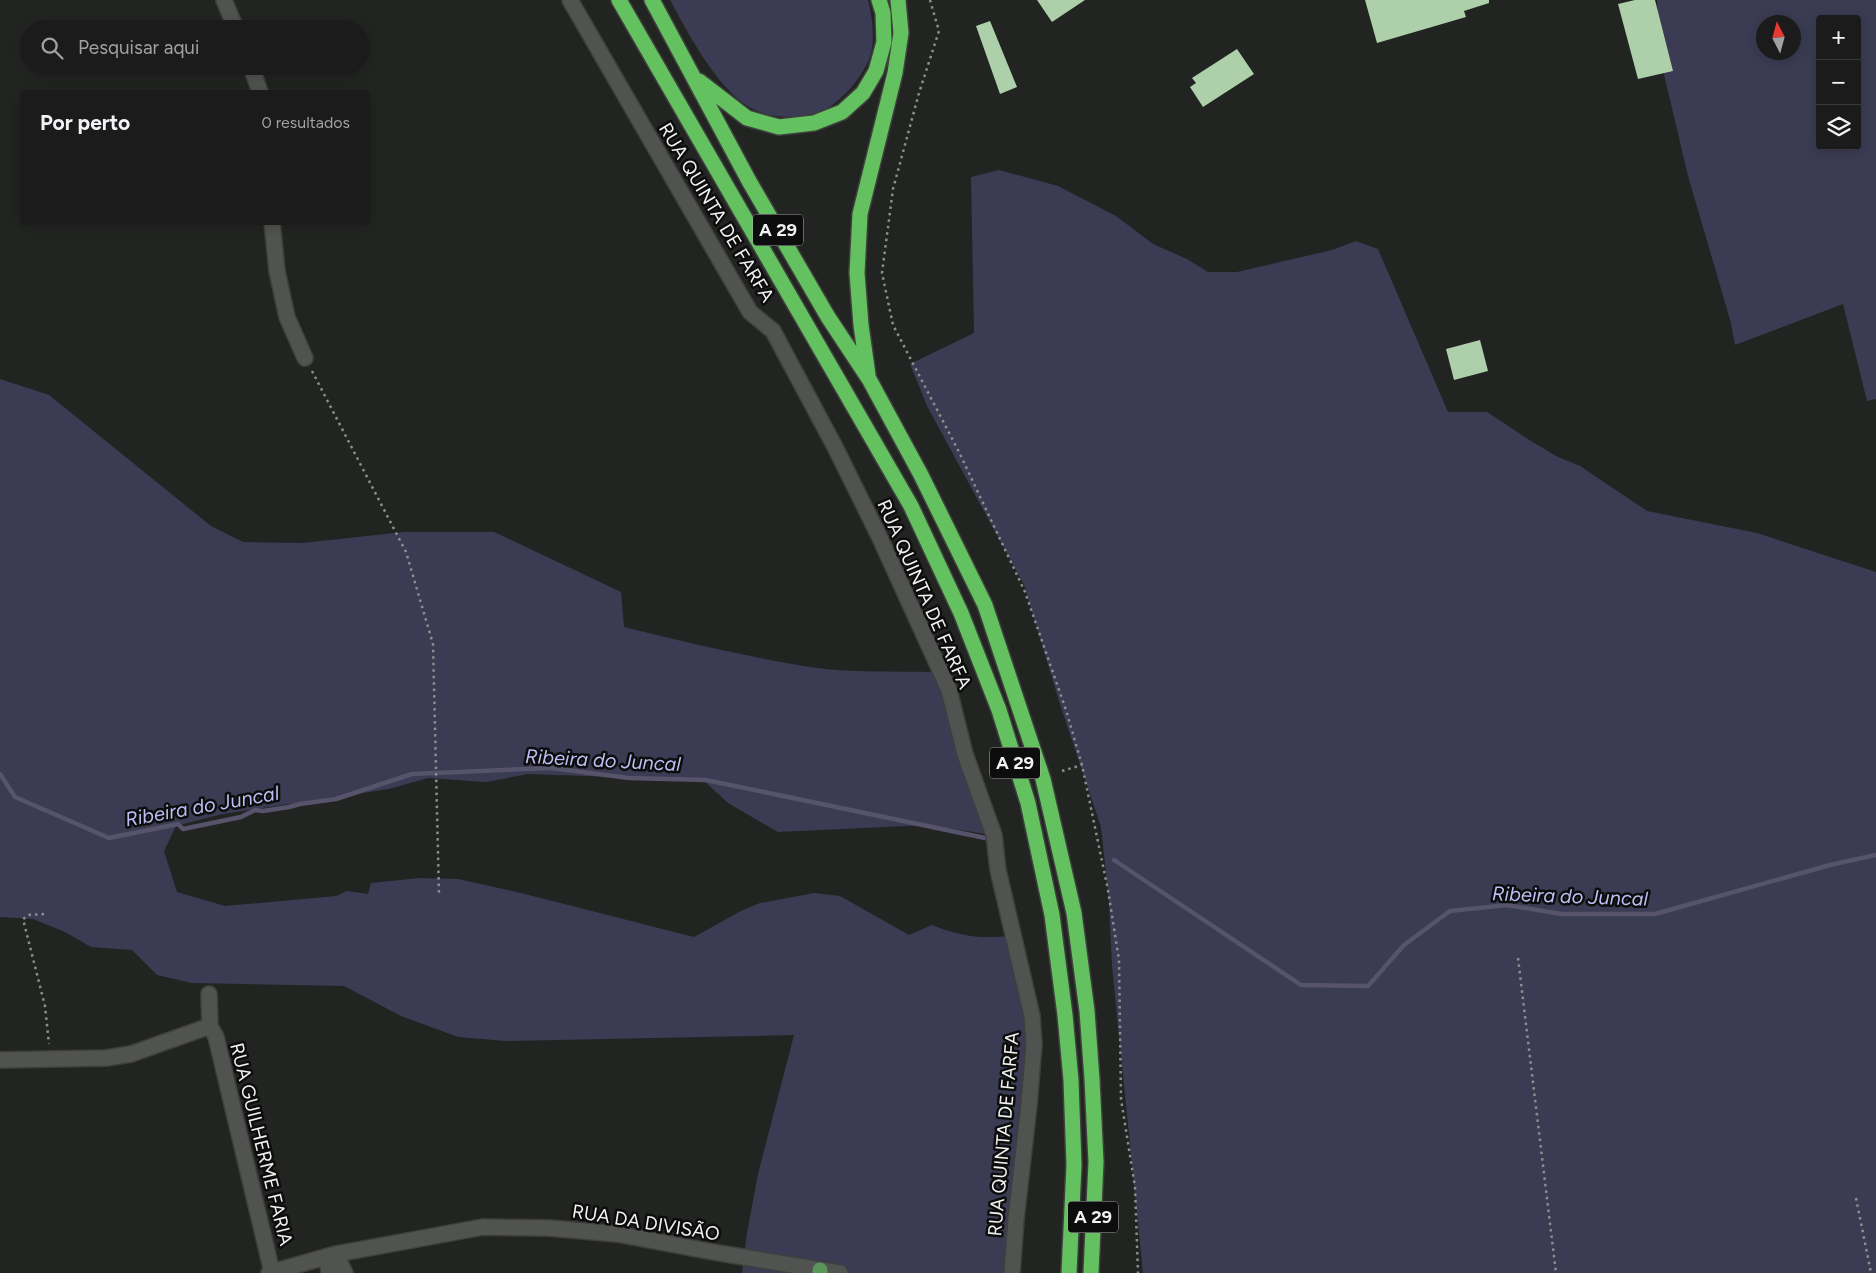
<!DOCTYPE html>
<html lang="pt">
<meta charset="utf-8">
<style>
body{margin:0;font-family:Figtree,sans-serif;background:#272827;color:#f1f3f6}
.controls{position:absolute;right:15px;top:15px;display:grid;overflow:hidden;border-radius:5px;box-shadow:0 2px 12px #0003}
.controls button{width:45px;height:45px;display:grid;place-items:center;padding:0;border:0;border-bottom:1px solid #383939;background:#1a1b1a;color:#f1f3f6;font:25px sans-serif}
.compass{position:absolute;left:1756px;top:15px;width:45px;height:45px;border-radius:50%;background:#1a1b1a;box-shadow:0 2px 12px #0003;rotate:354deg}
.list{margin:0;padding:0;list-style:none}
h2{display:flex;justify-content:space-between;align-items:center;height:65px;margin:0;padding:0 20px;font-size:21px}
h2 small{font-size:16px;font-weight:400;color:#9fa1a2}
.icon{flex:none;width:28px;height:28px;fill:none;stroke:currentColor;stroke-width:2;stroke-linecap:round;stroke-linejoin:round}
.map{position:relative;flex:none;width:1876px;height:1273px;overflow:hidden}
.search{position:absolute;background:#1a1b1a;box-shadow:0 2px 12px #0003;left:20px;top:20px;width:350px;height:55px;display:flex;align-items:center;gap:12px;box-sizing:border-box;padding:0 18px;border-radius:28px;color:#9fa1a2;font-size:19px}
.panel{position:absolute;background:#1a1b1a;box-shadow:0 2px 12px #0003;left:20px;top:90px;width:350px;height:135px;border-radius:5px}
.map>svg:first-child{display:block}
</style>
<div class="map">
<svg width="1876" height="1273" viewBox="0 0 1876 1273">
<rect width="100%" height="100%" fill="#222422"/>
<path fill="#3b3b53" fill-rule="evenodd" d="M670,0H868C872,16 875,36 871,53C866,73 844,99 826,109C806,121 769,119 749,107C716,87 688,33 670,0Z
M1657,0H1876V399L1867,401L1843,304L1735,345L1731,323L1688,176L1658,49ZM1820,19H1857V146H1820ZM1764,22H1794V52H1764Z
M999,170L1058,186L1116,216L1153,244L1187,259L1208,272H1237L1332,250L1356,241L1378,249L1448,412H1487L1531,441L1556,456L1580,466L1647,511L1757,533L1876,572V1273H1143L1112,966L1109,902L1101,827L1060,704L1024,585L927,406L910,364L974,333L971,177Z
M0,379L49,395L211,526L243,542L302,543L404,532H494L621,592L624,627C685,642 747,657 810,667C851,673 894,671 935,672L974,791L986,834L928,825L778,832L728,803L703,780L528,774L486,782L428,778L389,789L222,814L176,826L164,851L177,892L225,906L336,896L347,891L368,894L371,883L419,878L458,879L521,893L694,937L739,912L760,903L814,893L840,896L909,935L932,925C960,936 979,939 1009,936L1029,1026L1010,1273H742L747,1233L758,1174L794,1035L506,1041L458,1037L401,1016L344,986L192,983L157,975L132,950L91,947L65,932L33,919L0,917Z"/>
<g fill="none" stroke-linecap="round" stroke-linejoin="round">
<path stroke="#56536a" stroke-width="4.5" d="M0,774L15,797L109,838L178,824L183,829L241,817L255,810L263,811L289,807L300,804L336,799L412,774L551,768L629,778L706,780L990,839
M1114,860L1301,985L1368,986L1404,945L1450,911L1507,905L1561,914H1655L1830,865L1876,855"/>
</g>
<path fill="#add0aa" d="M1037,0H1085L1052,22Z
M1365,0H1489V3L1464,11L1466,17L1377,43Z
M1635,0H1655L1673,71L1638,79L1618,4Z
M990,21L1017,87L1000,94L976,26Z
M1237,49L1254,74L1203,107L1190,87L1196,83L1192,78Z
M1480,340L1488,371L1454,380L1446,349Z"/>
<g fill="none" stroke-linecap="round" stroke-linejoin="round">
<defs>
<path id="minor" d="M224,0L236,29
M570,0L750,312L773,331L835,447L879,536L949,690L965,754L994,835L998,870L1032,1016L1034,1044L1029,1105L1016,1219L1012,1273
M251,66L260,92
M272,222L277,271L287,317L305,358
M210,1026L216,1037L272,1272
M0,1060L106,1058L131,1054L210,1026L209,994
M336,1254L345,1273
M327,1257L329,1273
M269,1273L336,1254L483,1227L549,1228L617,1234L713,1252L840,1273"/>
<path id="major" d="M820,1273V1270"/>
<path id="highway" d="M619,0L911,506L961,613L999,710L1028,803L1052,915L1065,1015L1071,1080L1074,1165L1069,1273
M652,0L749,181L828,317L869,379L921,475L985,605L1043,779L1074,913L1087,1011L1092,1079L1096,1162L1091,1273
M699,81L747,118L779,127L814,123L842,112L863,93L876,71L884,42L883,13L879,0
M868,375L861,325L857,273L860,214L895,73L901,33L898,0"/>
</defs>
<use href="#minor" stroke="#3f403e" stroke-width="18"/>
<use href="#major" stroke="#3f403e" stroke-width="18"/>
<use href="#highway" stroke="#3f403e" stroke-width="18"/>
<path stroke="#8e8f8d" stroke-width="2.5" stroke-dasharray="2.5 4" stroke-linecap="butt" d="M930,0L939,31L919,93L893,189L882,273L893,325L959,452L1025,592L1066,710L1082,765L1108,890L1119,960L1121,1099L1135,1187L1138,1273
M312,371L406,552L433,644L439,895
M1062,771L1082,765
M44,914L29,915L23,919L45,1006L49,1044
M1518,958L1556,1273
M1856,1198L1871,1273"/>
<use href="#minor" stroke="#515351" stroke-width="15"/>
<use href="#major" stroke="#5c955a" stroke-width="15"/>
<use href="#highway" stroke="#63c160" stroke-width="15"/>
</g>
<g text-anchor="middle" stroke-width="5" stroke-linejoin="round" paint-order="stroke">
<g fill="#0c0d0c" stroke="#adaeac" stroke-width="1">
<rect x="753" y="214.5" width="50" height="31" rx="4"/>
<rect x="990" y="747.5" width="50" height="31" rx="4"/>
<rect x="1068" y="1201.5" width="50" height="31" rx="4"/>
</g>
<g font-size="18" font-weight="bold" fill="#f2f3f1">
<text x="778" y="236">A 29</text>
<text x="1015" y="769">A 29</text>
<text x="1093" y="1223">A 29</text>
</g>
<g font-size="19" fill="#f2f3f1" stroke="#0c0d0c">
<text transform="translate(717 212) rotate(59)" y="7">RUA QUINTA DE FARFA</text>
<text transform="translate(925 594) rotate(66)" y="7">RUA QUINTA DE FARFA</text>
<text transform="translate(1003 1134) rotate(-85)" y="7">RUA QUINTA DE FARFA</text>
<text transform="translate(262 1144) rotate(76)" y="7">RUA GUILHERME FARIA</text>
<text transform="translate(646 1222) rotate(9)" y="7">RUA DA DIVISÃO</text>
</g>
<g font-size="20" font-style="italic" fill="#bdbef4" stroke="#0c0d0c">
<text transform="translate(603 760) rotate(3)" y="7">Ribeira do Juncal</text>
<text transform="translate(202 806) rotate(-10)" y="7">Ribeira do Juncal</text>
<text transform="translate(1570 896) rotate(2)" y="7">Ribeira do Juncal</text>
</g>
</g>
</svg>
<div class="controls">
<button>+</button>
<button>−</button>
<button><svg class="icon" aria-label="layers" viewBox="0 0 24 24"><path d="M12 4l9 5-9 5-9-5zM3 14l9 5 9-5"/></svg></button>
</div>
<svg class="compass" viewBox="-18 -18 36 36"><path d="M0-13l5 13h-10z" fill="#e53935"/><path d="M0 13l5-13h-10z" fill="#9fa1a2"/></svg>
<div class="search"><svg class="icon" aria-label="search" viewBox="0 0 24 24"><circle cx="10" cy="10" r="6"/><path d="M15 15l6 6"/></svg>Pesquisar aqui</div>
<section class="panel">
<h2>Por perto<small>0 resultados</small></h2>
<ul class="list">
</ul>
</section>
</div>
